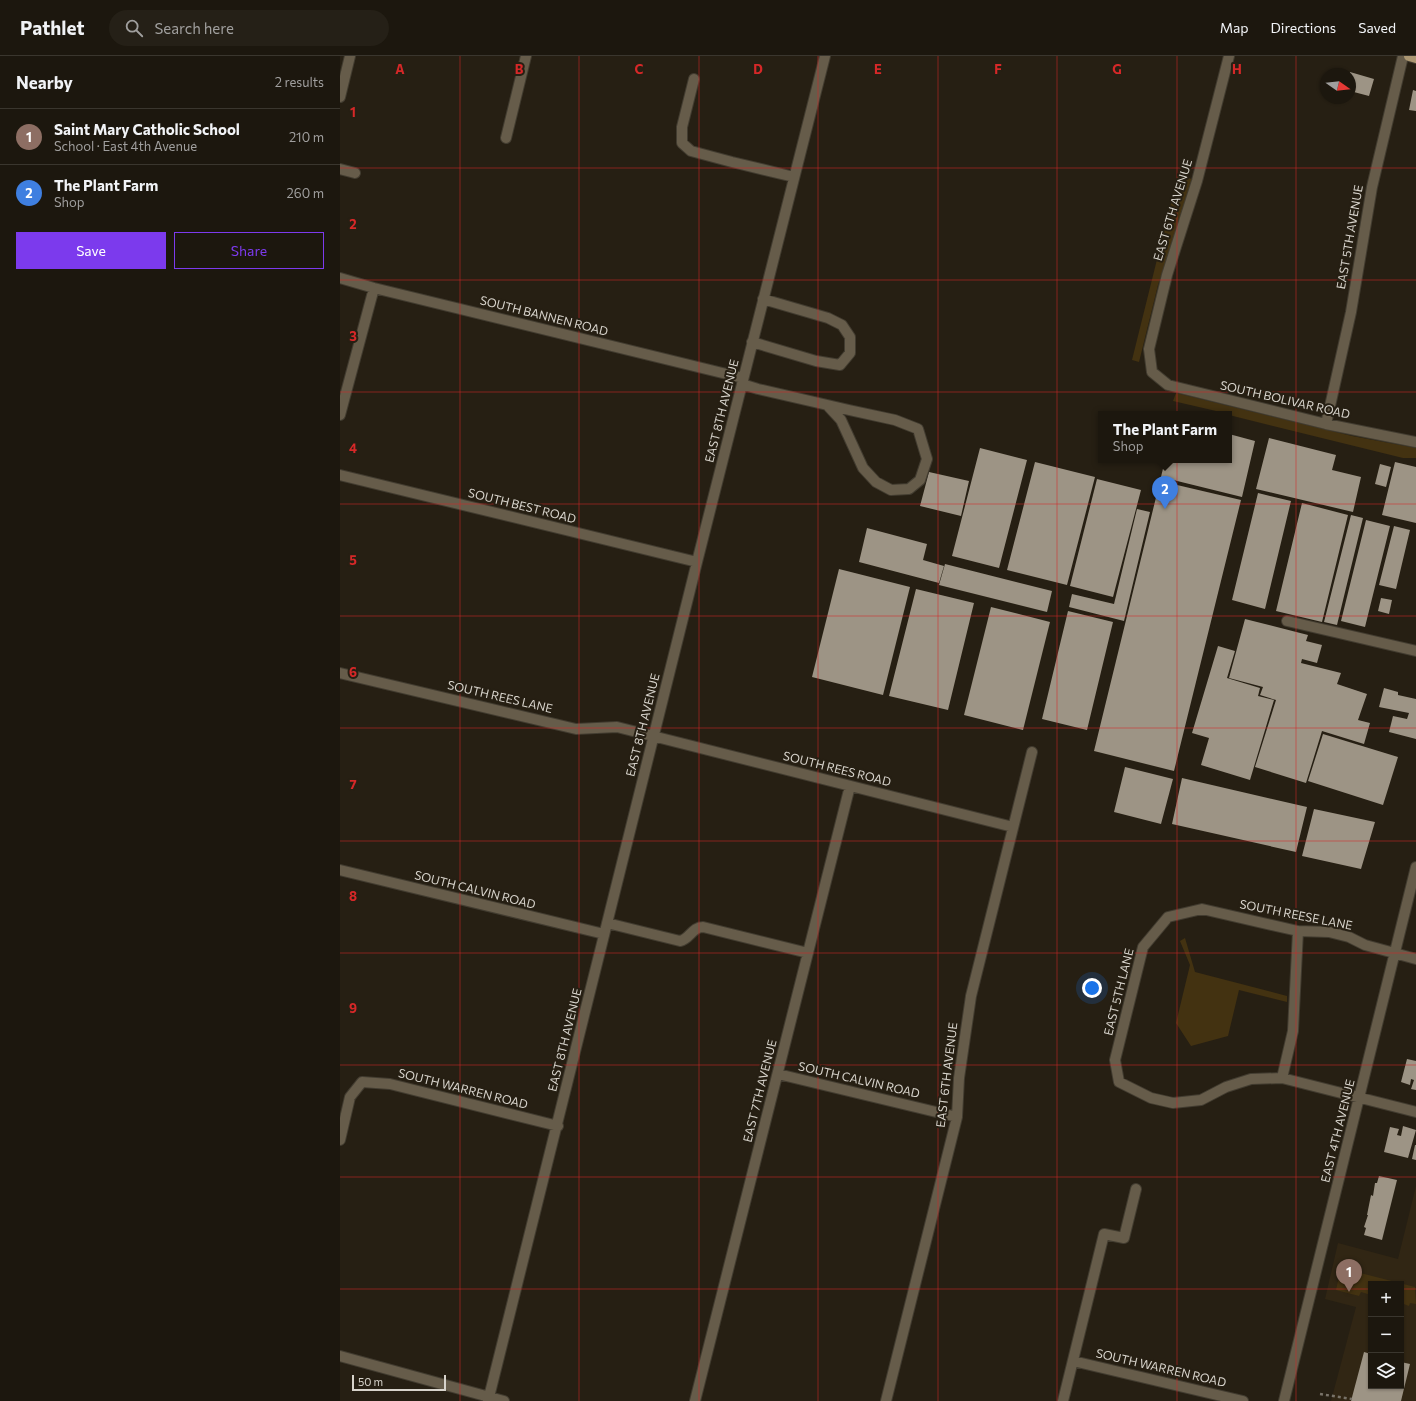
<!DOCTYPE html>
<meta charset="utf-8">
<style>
body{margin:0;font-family:Commissioner,sans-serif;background:#252017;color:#f1f3f6}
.controls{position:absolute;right:12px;bottom:12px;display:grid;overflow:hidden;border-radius:0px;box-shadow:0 1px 3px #0004}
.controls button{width:36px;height:36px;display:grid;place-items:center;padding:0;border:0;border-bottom:1px solid #3a362e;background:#1c170e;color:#f1f3f6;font:20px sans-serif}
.compass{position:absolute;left:980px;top:12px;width:36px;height:36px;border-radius:50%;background:#1c170e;box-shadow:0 1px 3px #0004;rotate:104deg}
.scale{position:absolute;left:12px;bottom:10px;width:94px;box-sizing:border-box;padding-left:4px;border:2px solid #d7d3cb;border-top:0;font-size:11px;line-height:14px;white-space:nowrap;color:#d7d3cb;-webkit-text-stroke:3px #261f13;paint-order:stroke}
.you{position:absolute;left:752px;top:932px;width:14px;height:14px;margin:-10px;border:3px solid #fff;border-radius:50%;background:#1a73e8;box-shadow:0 0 0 6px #1a73e833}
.badge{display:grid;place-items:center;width:26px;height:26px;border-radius:50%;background:#7c3aed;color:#fff;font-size:13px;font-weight:700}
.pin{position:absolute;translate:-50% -33px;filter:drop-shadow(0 1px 2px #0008)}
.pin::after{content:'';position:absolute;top:21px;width:14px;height:12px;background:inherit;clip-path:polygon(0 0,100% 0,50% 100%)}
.popup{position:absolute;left:758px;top:355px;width:134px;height:52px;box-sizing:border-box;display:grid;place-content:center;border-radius:0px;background:#1c170e;filter:drop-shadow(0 1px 3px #0005);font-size:13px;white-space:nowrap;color:#a09f9e}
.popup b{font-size:15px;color:#f1f3f6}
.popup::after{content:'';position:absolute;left:50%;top:100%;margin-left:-8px;border:8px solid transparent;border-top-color:#1c170e}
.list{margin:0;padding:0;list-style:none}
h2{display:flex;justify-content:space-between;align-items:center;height:52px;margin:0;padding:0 16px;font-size:17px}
h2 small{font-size:13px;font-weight:400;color:#a09f9e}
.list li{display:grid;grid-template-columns:26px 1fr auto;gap:12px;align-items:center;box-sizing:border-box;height:56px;padding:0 16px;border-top:1px solid #3a362e}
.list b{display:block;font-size:15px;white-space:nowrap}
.list p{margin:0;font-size:13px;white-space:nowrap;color:#a09f9e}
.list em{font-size:13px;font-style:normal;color:#a09f9e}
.actions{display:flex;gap:8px;padding:12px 16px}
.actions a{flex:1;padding:9px 0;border:1px solid #7c3aed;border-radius:0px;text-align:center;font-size:14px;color:#7c3aed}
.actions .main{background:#7c3aed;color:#fff}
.icon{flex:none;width:22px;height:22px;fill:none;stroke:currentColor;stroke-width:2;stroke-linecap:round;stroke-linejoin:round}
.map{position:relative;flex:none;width:1076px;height:1345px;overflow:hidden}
header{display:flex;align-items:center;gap:24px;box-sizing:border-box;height:56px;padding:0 20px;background:#1c170e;border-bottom:1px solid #3a362e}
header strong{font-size:19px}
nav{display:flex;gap:22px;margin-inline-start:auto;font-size:14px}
.search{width:280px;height:36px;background:#252017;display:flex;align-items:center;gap:10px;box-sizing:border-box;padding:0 14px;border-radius:22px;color:#a09f9e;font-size:15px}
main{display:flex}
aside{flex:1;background:#1c170e}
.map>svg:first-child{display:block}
</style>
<header>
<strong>Pathlet</strong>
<div class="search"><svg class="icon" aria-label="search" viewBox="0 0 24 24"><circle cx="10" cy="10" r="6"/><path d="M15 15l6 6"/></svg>Search here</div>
<nav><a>Map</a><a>Directions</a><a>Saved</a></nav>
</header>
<main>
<aside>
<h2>Nearby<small>2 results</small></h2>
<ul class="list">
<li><span class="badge" style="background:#8d6e63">1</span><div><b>Saint Mary Catholic School</b><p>School · East 4th Avenue</p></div><em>210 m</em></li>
<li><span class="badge" style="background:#3f7fe0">2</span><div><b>The Plant Farm</b><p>Shop</p></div><em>260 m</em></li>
</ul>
<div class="actions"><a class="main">Save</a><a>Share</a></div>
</aside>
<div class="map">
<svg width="1076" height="1345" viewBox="0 0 1076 1345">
<rect width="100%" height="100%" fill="#261f13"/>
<path fill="#312614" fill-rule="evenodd" d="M1076,1130V1345H991L1016,1251L985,1243L998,1187L1058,1203ZM1031,1228H1061V1330H1031Z"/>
<path fill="#433211" d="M838,119L852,123L844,151L818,229L799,306L792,304Z
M836,337L1012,380L1076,392V402H1063L889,359V358L833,345Z
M845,882L855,916L947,940V946L899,934L888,980L851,990L836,967L850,909L840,885Z
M1001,1212L1075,1231L1076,1248L1070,1247L1069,1250L1061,1247V1228H1031V1239L1021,1236L1019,1240L996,1234Z"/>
<path fill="#9d9485" d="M997,14L1010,17V16L1034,23L1029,40L1010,35V18H996Z
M1073,34L1076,35V55L1069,54Z
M889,378L915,385L902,441L821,421L825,404H889Z
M929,382L996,399L992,414L1021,421L1013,456L916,433Z
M640,392L687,404L659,512L612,500Z
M695,406L755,421L727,529L667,514Z
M1055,406L1076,411V467L1042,459Z
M1040,408L1051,411L1046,431L1035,428Z
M589,416L629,425L621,460L580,450Z
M757,423L801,434L773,541L730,530Z
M820,425L901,444L834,715L754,695Z
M918,437L951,445L925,553L892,544Z
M962,447L1008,459L982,566L936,555Z
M797,453L810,456L784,565L729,551L732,538L774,548Z
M1011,459L1023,462L997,569L984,566Z
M1026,464L1050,470L1025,571L1001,565Z
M1054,470L1070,474L1056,533L1039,529Z
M527,472L587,488L583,504L604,510L599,527L519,506Z
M605,508L712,535L707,556L599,529Z
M499,513L570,531L543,639L472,621Z
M576,533L634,547L608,654L549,640Z
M1041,542L1052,544L1049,558L1038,555Z
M651,551L710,566L683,674L624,659Z
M728,555L773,566L747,674L702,663Z
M905,563L968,579L966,585L982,589L977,607L962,603L961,607L1001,617L997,628L1027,638L1018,664L1030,667L1024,688L982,675L966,727L915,711L936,644L920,639L923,631L889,622Z
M878,590L895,595L887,622L920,632L918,640L934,644L910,724L861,709L869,682L852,677Z
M1044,632L1058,636V639L1076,643V683L1049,676L1053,660L1067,663L1069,657L1039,651Z
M983,678L1058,701L1043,749L968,725Z
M785,711L833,723L821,768L774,756Z
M842,722L967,751L956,796L832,768Z
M974,753L1035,766L1021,813L962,800Z
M1067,1003L1076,1005V1034L1071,1033L1074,1024L1071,1023L1070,1029L1061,1026Z
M1063,1070L1076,1074L1068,1102L1044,1096L1050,1071L1059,1073L1057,1079L1061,1080Z
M1075,1089H1076V1104L1072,1103Z
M1039,1120L1057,1124L1042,1184L1024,1179L1026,1172L1024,1171L1028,1159H1027L1031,1139L1033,1140L1035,1127H1037Z
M1024,1296L1031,1298V1330H1061V1306L1070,1308L1061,1345H1011Z"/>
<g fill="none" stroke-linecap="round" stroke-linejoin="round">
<defs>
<path id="minor" d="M889,0L857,125L827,219L809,293L812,316L828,329L986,368L1076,386
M354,23L342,71V87L351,95L392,106L454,121
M0,41L10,0
M166,82L186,0
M0,113L15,117
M0,222L34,232L403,322
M412,286L476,305L500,309L510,297V281L502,269L488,262L423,243
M402,328L418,333L509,354L555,364L578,373L587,403L580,424L569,433L551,434L536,426L523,412L501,364L488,350
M0,359L34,232
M986,368L1011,256L1032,131L1063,0
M0,419L357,506
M947,565L1076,595
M0,617L236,673L277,671L673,771
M0,814L264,878
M267,867L340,885C350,883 352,871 363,871L468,897
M1076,903L1025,889L1009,881L989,876L958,875L862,853L828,861L803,891L775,1004L779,1026L811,1042L833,1047L861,1044L886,1031L911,1023L942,1022L1076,1056
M438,1018L617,1061
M942,1022L953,975L958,875
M0,1084L10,1041L22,1026L50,1028L218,1070
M0,1300L164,1345
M733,1305L903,1345
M148,1345L357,506L485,0
M355,1345L510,730
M546,1345L617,1061L619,1022L631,940L692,696
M723,1345L764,1178L784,1182L796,1133
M944,1345L1076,811"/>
<path id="major" d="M1069,0L1076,2"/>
</defs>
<use href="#minor" stroke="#423c30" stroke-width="12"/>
<use href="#major" stroke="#423c30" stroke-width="12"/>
<path stroke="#787268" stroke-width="2.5" stroke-dasharray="3 3" stroke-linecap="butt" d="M980,1338L1012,1343"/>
<use href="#minor" stroke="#665c4a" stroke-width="10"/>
<use href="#major" stroke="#ac9772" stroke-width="10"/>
</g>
<path fill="none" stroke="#d62828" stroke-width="1" stroke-opacity="0.55" d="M120,0V1345M239,0V1345M359,0V1345M478,0V1345M598,0V1345M717,0V1345M837,0V1345M956,0V1345M0,112H1076M0,224H1076M0,336H1076M0,448H1076M0,560H1076M0,672H1076M0,785H1076M0,897H1076M0,1009H1076M0,1121H1076M0,1233H1031M1061,1233H1076"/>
<g text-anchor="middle" stroke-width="4" stroke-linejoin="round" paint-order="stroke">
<g font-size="12" fill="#d7d3cb" stroke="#261f13">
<text transform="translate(833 154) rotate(-73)" y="4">EAST 6TH AVENUE</text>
<text transform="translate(1010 181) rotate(-80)" y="4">EAST 5TH AVENUE</text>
<text transform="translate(204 260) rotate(14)" y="4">SOUTH BANNEN ROAD</text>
<text transform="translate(945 344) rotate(13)" y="4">SOUTH BOLIVAR ROAD</text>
<text transform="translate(382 355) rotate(-76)" y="4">EAST 8TH AVENUE</text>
<text transform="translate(182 450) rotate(14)" y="4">SOUTH BEST ROAD</text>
<text transform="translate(160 641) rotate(13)" y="4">SOUTH REES LANE</text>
<text transform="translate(303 669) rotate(-76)" y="4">EAST 8TH AVENUE</text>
<text transform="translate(497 713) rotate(14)" y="4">SOUTH REES ROAD</text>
<text transform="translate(135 834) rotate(14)" y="4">SOUTH CALVIN ROAD</text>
<text transform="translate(956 859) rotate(11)" y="4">SOUTH REESE LANE</text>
<text transform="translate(779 936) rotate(-76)" y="4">EAST 5TH LANE</text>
<text transform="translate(225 984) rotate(-76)" y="4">EAST 8TH AVENUE</text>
<text transform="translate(607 1019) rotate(-83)" y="4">EAST 6TH AVENUE</text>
<text transform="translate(519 1024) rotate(13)" y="4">SOUTH CALVIN ROAD</text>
<text transform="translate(123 1033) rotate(14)" y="4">SOUTH WARREN ROAD</text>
<text transform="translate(420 1035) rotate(-76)" y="4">EAST 7TH AVENUE</text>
<text transform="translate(998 1075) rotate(-76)" y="4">EAST 4TH AVENUE</text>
<text transform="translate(821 1312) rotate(13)" y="4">SOUTH WARREN ROAD</text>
</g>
</g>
<g font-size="13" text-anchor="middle" font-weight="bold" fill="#d62828" stroke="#261f13" stroke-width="4" stroke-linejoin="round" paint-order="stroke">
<text x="60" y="18">A</text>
<text x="179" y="18">B</text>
<text x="299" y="18">C</text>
<text x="418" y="18">D</text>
<text x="538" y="18">E</text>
<text x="658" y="18">F</text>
<text x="777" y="18">G</text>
<text x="897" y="18">H</text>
<text x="13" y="61">1</text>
<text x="13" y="173">2</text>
<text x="13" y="285">3</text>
<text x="13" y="397">4</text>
<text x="13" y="509">5</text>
<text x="13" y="621">6</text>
<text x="13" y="733">7</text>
<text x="13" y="845">8</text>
<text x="13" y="957">9</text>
</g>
</svg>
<div class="controls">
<button>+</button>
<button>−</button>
<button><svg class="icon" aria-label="layers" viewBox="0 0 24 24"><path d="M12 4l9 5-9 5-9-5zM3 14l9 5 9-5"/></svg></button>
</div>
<svg class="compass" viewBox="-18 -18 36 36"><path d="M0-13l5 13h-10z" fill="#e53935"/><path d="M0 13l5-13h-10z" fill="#a09f9e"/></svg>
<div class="scale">50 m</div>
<div class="you"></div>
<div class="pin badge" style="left:1009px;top:1236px;background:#8d6e63">1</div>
<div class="pin badge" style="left:825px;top:453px;background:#3f7fe0">2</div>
<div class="popup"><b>The Plant Farm</b>Shop</div>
</div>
</main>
